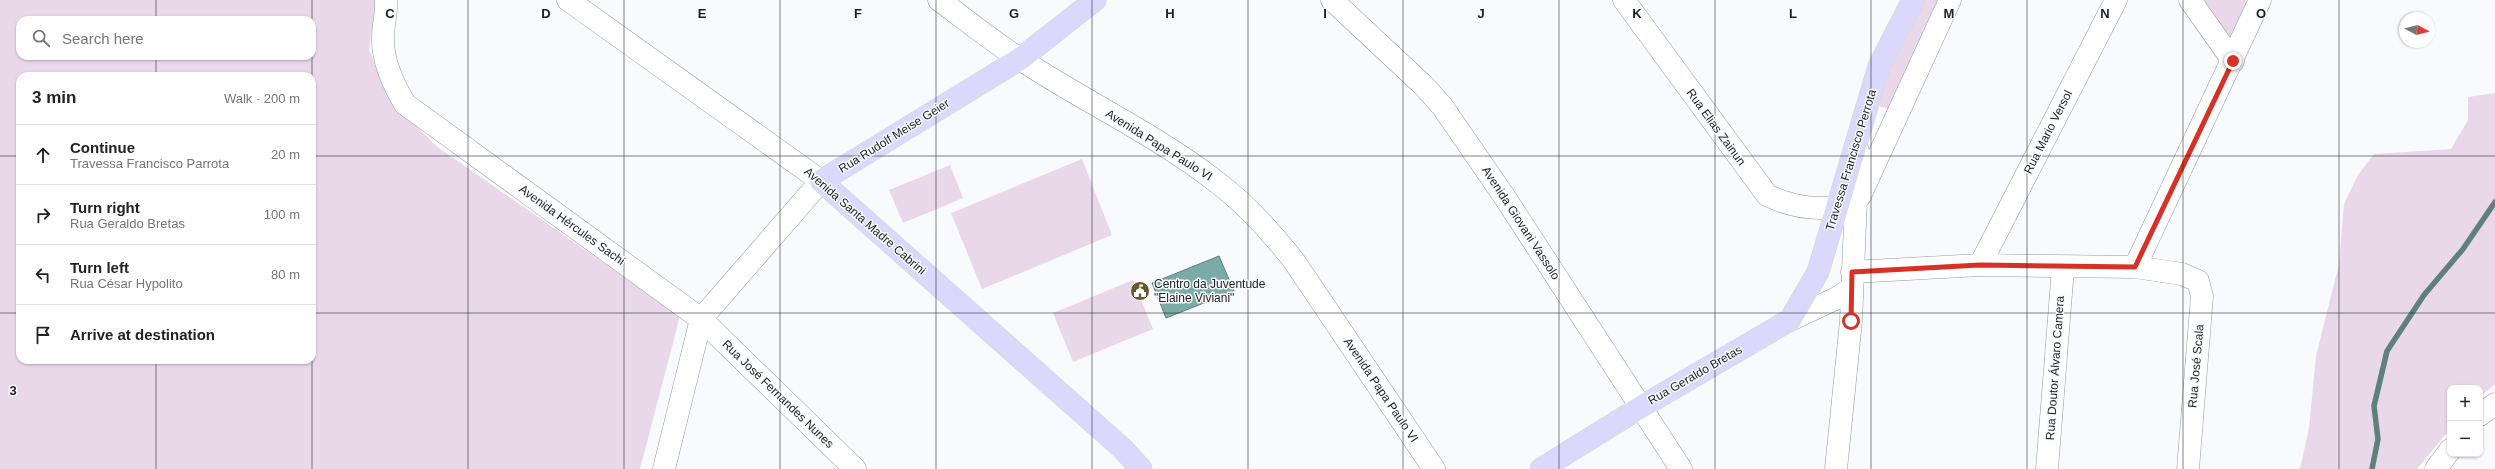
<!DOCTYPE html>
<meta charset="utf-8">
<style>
body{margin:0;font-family:Arial,sans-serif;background:#f2f2f2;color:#222}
.controls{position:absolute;right:12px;bottom:12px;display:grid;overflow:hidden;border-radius:8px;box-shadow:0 1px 3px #0004}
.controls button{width:36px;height:36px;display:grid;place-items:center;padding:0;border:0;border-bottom:1px solid #e0e0e0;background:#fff;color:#222;font:20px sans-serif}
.compass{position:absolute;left:2399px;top:12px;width:36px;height:36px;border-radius:50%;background:#fff;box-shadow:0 1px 3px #0004;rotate:97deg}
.stop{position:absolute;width:12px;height:12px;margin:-9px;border:3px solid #d93025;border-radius:50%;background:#fff}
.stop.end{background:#d93025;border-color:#fff;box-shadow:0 1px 4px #0008}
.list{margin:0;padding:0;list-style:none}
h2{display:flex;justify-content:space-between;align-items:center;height:52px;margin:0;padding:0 16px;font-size:17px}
h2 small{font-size:13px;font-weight:400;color:#767676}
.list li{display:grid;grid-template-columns:26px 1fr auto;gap:12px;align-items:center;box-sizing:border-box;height:60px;padding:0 16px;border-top:1px solid #e0e0e0}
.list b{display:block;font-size:15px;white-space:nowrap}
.list p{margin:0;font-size:13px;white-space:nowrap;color:#767676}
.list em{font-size:13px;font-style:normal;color:#767676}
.icon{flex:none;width:22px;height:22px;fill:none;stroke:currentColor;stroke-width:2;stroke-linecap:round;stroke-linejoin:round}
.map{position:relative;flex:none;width:2495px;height:469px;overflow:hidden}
.search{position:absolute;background:#fff;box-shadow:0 1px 3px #0004;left:16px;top:16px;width:300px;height:44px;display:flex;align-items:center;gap:10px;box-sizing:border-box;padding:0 14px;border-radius:12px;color:#767676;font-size:15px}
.panel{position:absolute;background:#fff;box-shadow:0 1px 3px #0004;left:16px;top:72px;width:300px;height:292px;border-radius:12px}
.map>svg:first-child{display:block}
</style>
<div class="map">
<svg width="2495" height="469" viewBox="0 0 2495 469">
<rect width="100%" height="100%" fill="#f8fafe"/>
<path fill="#e9d8ea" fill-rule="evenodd" d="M0,0H376L369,50L390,99L436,146L680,316L640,469H0ZM20,20H312V56H20ZM20,76H312V360H20Z
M1921,0H1943L1894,99L1888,108L1881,107L1877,103L1881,81Z
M2203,0H2247L2231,41Z
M2495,93V384L2480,397V388H2450V429L2417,469H2300L2309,428L2316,356L2339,264L2344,204L2358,175L2374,154L2451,149L2468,120V97Z
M1082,159L1112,235L982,289L951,213Z
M950,165L963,198L903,223L889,190Z
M1133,280L1153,329L1073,362L1053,313Z"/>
<path fill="#7baba6" stroke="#5f817e" d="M1219,256L1234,291L1166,318L1152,283Z"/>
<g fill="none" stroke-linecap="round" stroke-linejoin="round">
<path stroke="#5f817e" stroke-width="5.5" d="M2372,469L2378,439L2374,406L2387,351L2424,295L2463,249L2495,202"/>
<defs>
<path id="minor" d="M386,0C387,13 383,25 383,37C382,61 393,84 405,104L701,319L855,469
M568,0L821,181L701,319L664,469
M939,0C966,20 992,41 1020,59C1085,102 1157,135 1218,183C1247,205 1272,233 1294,261L1434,469
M1332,0L1423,85L1442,106L1506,199L1681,469
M1624,0L1767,195C1789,206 1812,210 1836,207
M2190,0L2233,61
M1860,196L1950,0
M1980,265L2116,0
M2135,267L2260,0
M1852,272L1980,265L2135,267L2182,274L2198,281L2202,296L2188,469
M1790,320L1837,298L1852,288
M2480,415L2495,404
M1836,469L1851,321L1858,151
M2047,469L2063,268
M2436,469L2450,450"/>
<path id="major" d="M1095,0L1020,59L821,181L1123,449L1141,469
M1541,469L1641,407L1790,320L1818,272L1879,66L1913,0"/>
</defs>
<use href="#minor" stroke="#939aa2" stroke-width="23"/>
<use href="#major" stroke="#d6d7d7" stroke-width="23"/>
<use href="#minor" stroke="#fff" stroke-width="22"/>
<use href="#major" stroke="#dcd8fb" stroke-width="22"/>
</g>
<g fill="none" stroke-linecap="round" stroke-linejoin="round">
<path stroke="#d93025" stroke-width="5" d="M1851,321L1852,272L1980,265L2135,267L2233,61"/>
</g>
<path fill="none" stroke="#1d1f22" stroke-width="1" stroke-opacity="0.55" d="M156,0V20M312,0V20M468,0V469M624,0V469M780,0V469M936,0V469M1092,0V469M1248,0V469M1403,0V469M1559,0V469M1715,0V469M1871,0V469M2027,0V469M2183,0V469M2339,0V469M156,56V76M312,56V76M0,156H20M312,156H2495M0,313H20M312,313H2495M156,360V469M312,360V469"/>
<defs>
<symbol id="civic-disc" viewBox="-11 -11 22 22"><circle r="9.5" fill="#6c5827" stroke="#f8fafe"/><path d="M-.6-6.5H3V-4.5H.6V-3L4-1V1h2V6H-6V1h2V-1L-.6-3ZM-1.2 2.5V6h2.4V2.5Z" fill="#fff"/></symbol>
</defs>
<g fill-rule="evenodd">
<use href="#civic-disc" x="1129" y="280" width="22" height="22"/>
</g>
<g text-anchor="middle" stroke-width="3" stroke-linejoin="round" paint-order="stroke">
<g font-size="12" fill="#1d1f22" stroke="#f8fafe">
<text transform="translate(1716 127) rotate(54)" y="4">Rua Elias Zainun</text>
<text transform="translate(2048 132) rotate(-63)" y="4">Rua Mario Versol</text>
<text transform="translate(894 136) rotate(-32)" y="4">Rua Rudolf Meise Geier</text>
<text transform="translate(1159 145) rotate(32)" y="4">Avenida Papa Paulo VI</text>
<text transform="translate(1851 160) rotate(-73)" y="4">Travessa Francisco Perrota</text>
<text transform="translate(865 221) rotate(41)" y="4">Avenida Santa Madre Cabrini</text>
<text transform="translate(1521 223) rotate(57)" y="4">Avenida Giovani Vassolo</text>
<text transform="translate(572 225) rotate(36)" y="4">Avenida Hércules Sachi</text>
<text transform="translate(2196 366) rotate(-85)" y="4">Rua José Scala</text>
<text transform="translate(2055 368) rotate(-86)" y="4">Rua Doutor Álvaro Camera</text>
<text transform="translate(1695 375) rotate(-30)" y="4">Rua Geraldo Bretas</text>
<text transform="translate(1381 390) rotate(56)" y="4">Avenida Papa Paulo VI</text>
<text transform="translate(778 394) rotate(44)" y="4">Rua José Fernandes Nunes</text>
</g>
<g font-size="12" fill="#1d1f22" stroke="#f8fafe" text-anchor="start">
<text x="1154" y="288">Centro da Juventude<tspan x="1154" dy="14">"Elaine Viviani"</tspan></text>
</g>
</g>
<g font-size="13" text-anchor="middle" font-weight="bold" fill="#1d1f22" stroke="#f8fafe" stroke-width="3" stroke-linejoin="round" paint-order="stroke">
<text x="390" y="18">C</text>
<text x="546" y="18">D</text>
<text x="702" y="18">E</text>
<text x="858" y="18">F</text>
<text x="1014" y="18">G</text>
<text x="1170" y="18">H</text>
<text x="1325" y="18">I</text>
<text x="1481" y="18">J</text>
<text x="1637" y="18">K</text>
<text x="1793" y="18">L</text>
<text x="1949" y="18">M</text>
<text x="2105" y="18">N</text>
<text x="2261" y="18">O</text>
<text x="13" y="395">3</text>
</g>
</svg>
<div class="controls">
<button>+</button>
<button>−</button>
</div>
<svg class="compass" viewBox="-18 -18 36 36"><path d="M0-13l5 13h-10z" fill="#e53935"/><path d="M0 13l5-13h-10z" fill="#767676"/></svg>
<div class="stop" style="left:1851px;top:321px"></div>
<div class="stop end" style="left:2233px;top:61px"></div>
<div class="search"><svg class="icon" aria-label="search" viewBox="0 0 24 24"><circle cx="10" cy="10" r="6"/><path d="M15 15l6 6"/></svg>Search here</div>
<section class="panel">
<h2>3 min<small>Walk · 200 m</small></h2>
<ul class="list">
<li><svg class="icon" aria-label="ahead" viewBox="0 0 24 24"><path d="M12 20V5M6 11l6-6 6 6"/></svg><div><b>Continue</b><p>Travessa Francisco Parrota</p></div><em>20 m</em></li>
<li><svg class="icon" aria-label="right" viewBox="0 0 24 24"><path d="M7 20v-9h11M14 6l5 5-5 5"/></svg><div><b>Turn right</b><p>Rua Geraldo Bretas</p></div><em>100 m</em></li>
<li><svg class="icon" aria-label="left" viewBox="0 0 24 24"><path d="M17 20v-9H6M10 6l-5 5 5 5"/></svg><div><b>Turn left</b><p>Rua César Hypolito</p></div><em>80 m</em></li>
<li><svg class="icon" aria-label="arrive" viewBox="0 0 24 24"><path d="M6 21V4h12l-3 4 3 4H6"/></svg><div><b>Arrive at destination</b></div></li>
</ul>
</section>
</div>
